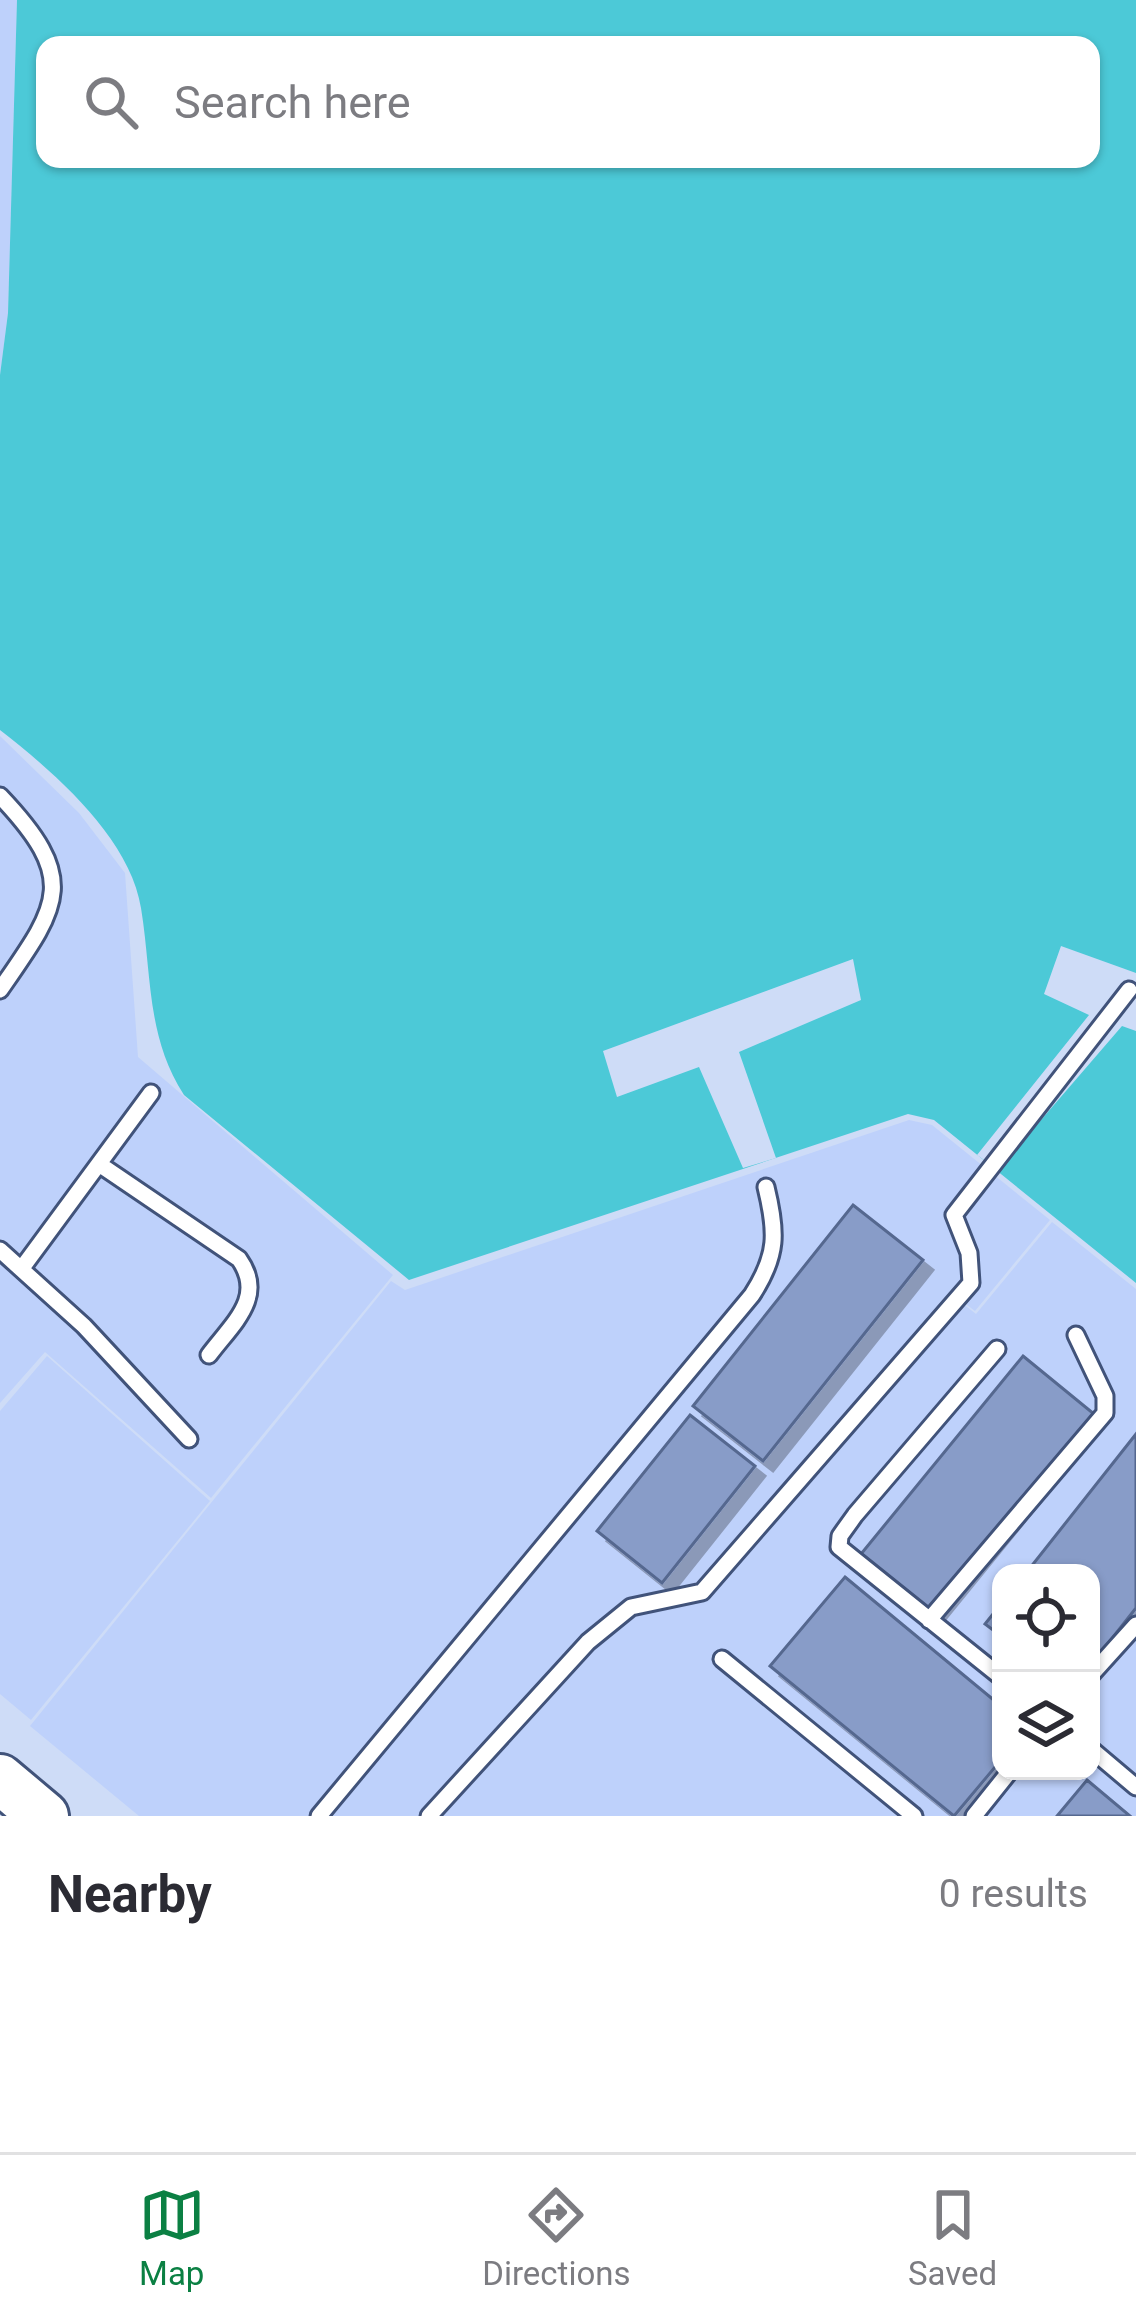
<!DOCTYPE html>
<style>
body{margin:0;font-family:Roboto,sans-serif;background:#f2f2f3;color:#2b2b33}
.controls{position:absolute;right:36px;bottom:36px;display:grid;overflow:hidden;border-radius:24px;box-shadow:0 3px 9px #0004}
.controls button{width:108px;height:108px;display:grid;place-items:center;padding:0;border:0;border-bottom:3px solid #e1e1e2;background:#fff;color:#2b2b33;font:60px sans-serif}
.list{margin:0;padding:0;list-style:none}
h2{display:flex;justify-content:space-between;align-items:center;height:156px;margin:0;padding:0 48px;font-size:51px}
h2 small{font-size:39px;font-weight:400;color:#7c7c81}
.icon{flex:none;width:66px;height:66px;fill:none;stroke:currentColor;stroke-width:2;stroke-linecap:round;stroke-linejoin:round}
.map{position:relative;flex:none;width:1136px;height:1816px;overflow:hidden}
.search{position:absolute;background:#fff;box-shadow:0 3px 9px #0004;left:36px;right:36px;top:36px;height:132px;display:flex;align-items:center;gap:30px;box-sizing:border-box;padding:0 42px;border-radius:24px;color:#7c7c81;font-size:45px}
.sheet{height:336px;background:#fff}
nav{display:flex;justify-content:space-around;align-items:center;box-sizing:border-box;height:168px;border-top:3px solid #e1e1e2;background:#fff;font-size:33px;color:#7c7c81}
nav a{display:grid;justify-items:center;gap:6px}
nav .on{color:#0b8043}
.map>svg:first-child{display:block}
</style>
<div class="map">
<svg width="1136" height="1816" viewBox="0 0 1136 1816">
<defs>
<filter id="shadow"><feDropShadow dx="10" dy="10" stdDeviation="0" flood-color="#0004"/></filter>
</defs>
<rect width="100%" height="100%" fill="#cedcf7"/>
<path fill="#bed1fb" fill-rule="evenodd" d="M0,0H17L8,313L0,375Z
M0,736L79,813L125,873L138,1057L393,1275L211,1498L45,1352L0,1403Z
M909,1120L932,1125L1050,1220L975,1311L951,1293L748,1534L952,1295L976,1314L1052,1222L1136,1289V1816H312L782,1257L308,1816H139L30,1726L391,1281L405,1290ZM1001,1573H1091V1771H1001Z
M47,1356L210,1501L31,1720L0,1694V1411Z"/>
<path fill="#4cc9d7" fill-rule="evenodd" d="M17,0H1136V1283L934,1120L908,1114L409,1280L184,1095C146,1036 152,975 141,908C130,838 54,772 0,730V375L8,313ZM45,45H1091V159H45Z"/>
<path fill="#cedcf7" d="M1061,946L1136,973V1031L1122,1026L998,1170L977,1155L1089,1015L1044,994Z
M853,959L861,1000L739,1052L776,1158L743,1168L699,1067L617,1097L603,1051Z"/>
<path fill="#889cc8" stroke="#55678f" stroke-width="3" filter="url(#shadow)" d="M853,1205L923,1260L763,1461L693,1406Z
M1023,1356L1094,1414L933,1612L861,1554Z
M690,1415L755,1466L662,1583L597,1531Z
M1136,1434V1608L1091,1665V1573H1026Z
M845,1577L1001,1706V1760L954,1816L770,1666Z
M1001,1604V1636L985,1624Z
M1087,1780L1130,1816H1057Z"/>
<g fill="none" stroke-linecap="round" stroke-linejoin="round">
<defs>
<path id="lane" d="M0,796C80,880 59,905 0,990
M99,1164L239,1259C266,1297 233,1323 209,1355
M0,1250L84,1326L189,1439
M22,1268L151,1093
M997,1349L855,1515L840,1536L839,1547L1001,1677
M929,1620L1105,1413V1396L1076,1335
M722,1659L914,1816
M1091,1675L1136,1625
M1091,1749L1136,1787
M319,1816L752,1295C778,1255 777,1232 766,1187
M429,1816L588,1642L631,1607L702,1592L971,1283L969,1253L954,1215L1129,990
M974,1816L1010,1771"/>
<path id="primary" d="M0,1779L44,1816"/>
</defs>
<use href="#lane" stroke="#41537a" stroke-width="21"/>
<use href="#primary" stroke="#41537a" stroke-width="54"/>
<use href="#lane" stroke="#fff" stroke-width="15"/>
<use href="#primary" stroke="#fff" stroke-width="48"/>
</g>
</svg>
<div class="controls">
<button><svg class="icon" aria-label="locate" viewBox="0 0 24 24"><circle cx="12" cy="12" r="6"/><path d="M12 2v4M12 18v4M2 12h4M18 12h4"/></svg></button>
<button><svg class="icon" aria-label="layers" viewBox="0 0 24 24"><path d="M12 4l9 5-9 5-9-5zM3 14l9 5 9-5"/></svg></button>
</div>
<div class="search"><svg class="icon" aria-label="search" viewBox="0 0 24 24"><circle cx="10" cy="10" r="6"/><path d="M15 15l6 6"/></svg>Search here</div>
</div>
<section class="sheet">
<h2>Nearby<small>0 results</small></h2>
<ul class="list">
</ul>
</section>
<nav>
<a class="on"><svg class="icon" aria-label="map" viewBox="0 0 24 24"><path d="M3 6l6-2 6 2 6-2v14l-6 2-6-2-6 2zM9 4v14M15 6v14"/></svg>Map</a>
<a><svg class="icon" aria-label="directions" viewBox="0 0 24 24"><path d="M12 3l9 9-9 9-9-9zM9 14v-3h6M13 9l2 2-2 2"/></svg>Directions</a>
<a><svg class="icon" aria-label="saved" viewBox="0 0 24 24"><path d="M7 4h10v16l-5-4-5 4z"/></svg>Saved</a>
</nav>
